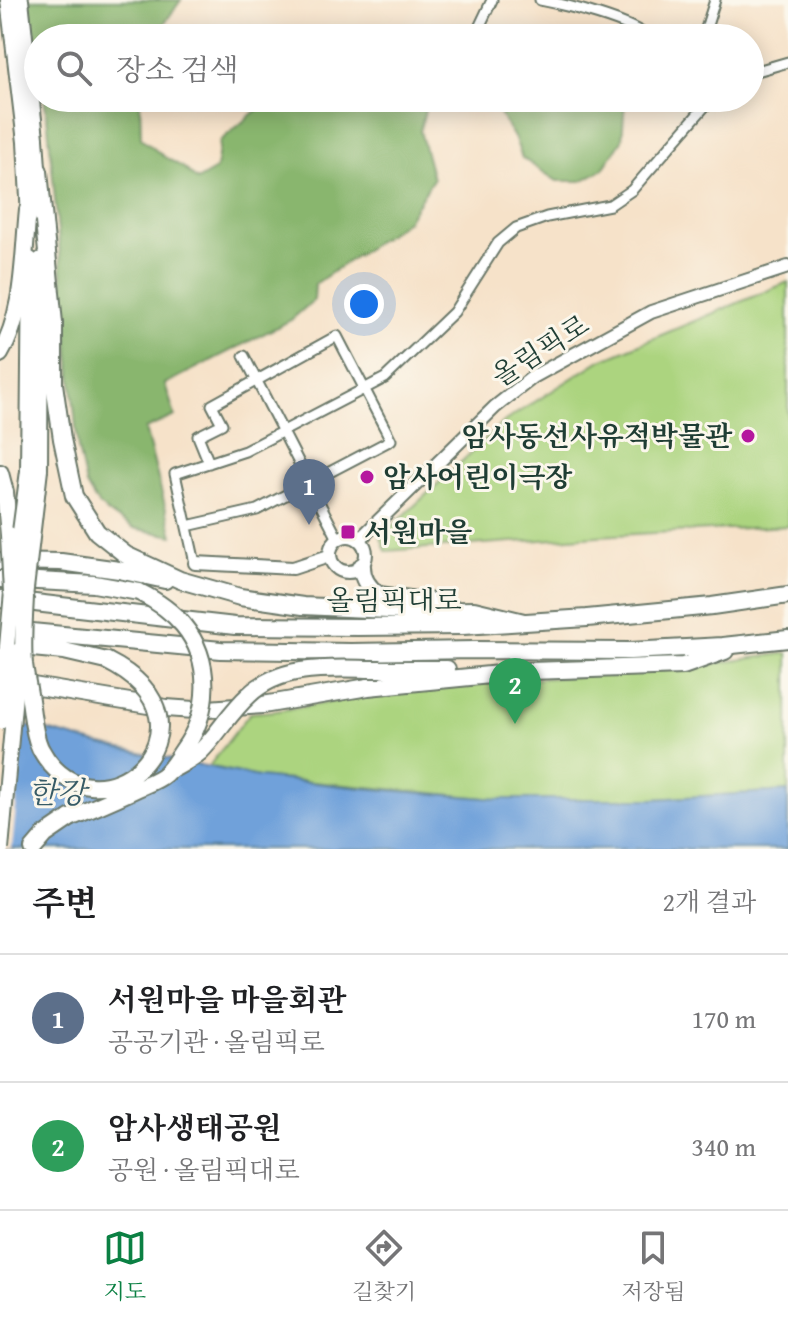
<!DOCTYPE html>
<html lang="ko">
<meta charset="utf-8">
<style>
body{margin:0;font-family:"Gentium Book Plus","Noto Serif KR",serif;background:#f6f6f6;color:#202124}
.you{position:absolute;left:364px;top:304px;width:28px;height:28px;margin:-20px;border:6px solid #fff;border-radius:50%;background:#1a73e8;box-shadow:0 0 0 12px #1a73e833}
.badge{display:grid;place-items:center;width:52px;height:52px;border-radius:50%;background:#0b8043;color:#fff;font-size:26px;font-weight:700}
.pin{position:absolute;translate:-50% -66px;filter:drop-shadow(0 2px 4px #0008)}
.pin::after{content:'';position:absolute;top:42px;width:28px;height:24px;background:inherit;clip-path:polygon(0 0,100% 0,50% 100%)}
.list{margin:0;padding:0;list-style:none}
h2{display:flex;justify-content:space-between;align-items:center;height:104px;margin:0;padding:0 32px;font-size:34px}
h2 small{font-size:26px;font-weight:400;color:#757577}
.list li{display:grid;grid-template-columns:52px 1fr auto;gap:24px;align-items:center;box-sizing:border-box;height:128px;padding:0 32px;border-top:2px solid #e0e0e0}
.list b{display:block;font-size:30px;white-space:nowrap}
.list p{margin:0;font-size:26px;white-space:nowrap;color:#757577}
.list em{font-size:26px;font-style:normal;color:#757577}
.icon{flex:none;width:44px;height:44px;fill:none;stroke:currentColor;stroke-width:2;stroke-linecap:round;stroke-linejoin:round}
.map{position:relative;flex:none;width:788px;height:849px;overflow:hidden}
.search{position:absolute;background:#fff;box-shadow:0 4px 20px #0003;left:24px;right:24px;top:24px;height:88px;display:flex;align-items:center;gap:20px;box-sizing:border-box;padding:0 28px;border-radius:44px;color:#757577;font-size:30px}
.sheet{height:360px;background:#fff}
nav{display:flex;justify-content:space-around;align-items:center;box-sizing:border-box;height:112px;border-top:2px solid #e0e0e0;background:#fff;font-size:22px;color:#757577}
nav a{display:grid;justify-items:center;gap:4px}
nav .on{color:#0b8043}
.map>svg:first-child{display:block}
</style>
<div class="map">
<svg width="788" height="849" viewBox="0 0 788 849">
<rect width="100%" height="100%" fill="#fbf7ec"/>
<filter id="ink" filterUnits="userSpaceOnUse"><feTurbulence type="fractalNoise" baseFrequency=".0125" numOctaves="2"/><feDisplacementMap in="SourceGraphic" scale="16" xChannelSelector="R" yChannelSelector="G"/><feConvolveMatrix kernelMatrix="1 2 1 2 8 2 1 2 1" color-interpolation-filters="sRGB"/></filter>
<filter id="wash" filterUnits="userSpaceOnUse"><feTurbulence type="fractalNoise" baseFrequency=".006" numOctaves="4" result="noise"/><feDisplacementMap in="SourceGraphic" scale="32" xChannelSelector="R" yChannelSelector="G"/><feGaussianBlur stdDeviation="1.8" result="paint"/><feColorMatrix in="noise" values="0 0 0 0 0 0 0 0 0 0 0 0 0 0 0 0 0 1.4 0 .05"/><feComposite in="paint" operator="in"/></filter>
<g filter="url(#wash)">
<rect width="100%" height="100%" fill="#f6e2c9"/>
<path fill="#acd47f" stroke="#66885a" stroke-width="2" d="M788,282V526L597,536L386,551L381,537L505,421L599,361Z
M788,653V791L653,799H497L259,777L209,766L250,713L276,711L370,696L428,684L552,678L682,668Z"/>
<path fill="#89b66e" stroke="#547a51" stroke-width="2" d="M28,0H181L154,38H38V62Z
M44,98H140L141,138L163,156L184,168L197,180L216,169L220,141L271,98H428L420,131L433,179L407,221L315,284L314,300L291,320L165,384L175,416L145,429L173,536L133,528L107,512L95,500L86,485L78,449L48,124Z
M540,98H623L625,101L622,140L603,169L582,181H557L522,158L515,139L497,110L502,103L533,114Z"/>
<path fill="#6fa1da" stroke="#476f87" stroke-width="2" d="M0,721L47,730L101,745L259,777L362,788L498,799H653L788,791V849H0Z"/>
<path fill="#f6e2c9" d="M0,717L24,722L12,849H0Z"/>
</g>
<g filter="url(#ink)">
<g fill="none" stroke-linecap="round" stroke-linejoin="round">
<defs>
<path id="street" d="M540,0C566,5 631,21 649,38
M474,38L492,0
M703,38L715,0
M750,73L788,62
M244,356L338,539
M187,526L257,510L391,440L337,336L212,405L222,424L198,436L209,463
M195,563L175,474L245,451L385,378L454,312L498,243L516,228L547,217L610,205L632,190L712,98"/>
<path id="secondary" d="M330 554a18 18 0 1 1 36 0a18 18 0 1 1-36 0Z
M359,540L495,407L533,377L651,312L788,267
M195,563L293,568L329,556"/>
<path id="primary" d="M8,0L25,142L29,218
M21,0L36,138L39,182
M40,470L41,259
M28,471L30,259"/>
<path id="highway" d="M39,171L54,323V384L62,439L74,496L97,532L126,555L180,580L240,597L303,606L410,611L474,610L524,622
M0,354C25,312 23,257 28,209
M0,473L5,492L9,535
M0,561L61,562L119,570L165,580
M362,566C362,579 368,588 379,595L433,602
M0,579L94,584L139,592
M0,599L235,626L358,627L463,626L587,618L712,606L788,595
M0,629L221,650L351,652L474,650L630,651L723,646L788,639
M0,645L64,651L107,661
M381,669H447
M15,683L166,708L194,710L263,705L368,687L530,671L683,666L725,651
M33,849L45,835L70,818"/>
</defs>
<use href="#street" stroke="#6a7768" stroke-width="13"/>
<use href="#secondary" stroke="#6a7768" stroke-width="16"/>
<use href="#primary" stroke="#6a7768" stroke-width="18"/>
<use href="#highway" stroke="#6a7768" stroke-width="20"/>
<use href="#street" stroke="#fff" stroke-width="9"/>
<use href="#secondary" stroke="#fff" stroke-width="12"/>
<use href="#primary" stroke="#fff" stroke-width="14"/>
<use href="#highway" stroke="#fff" stroke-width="16"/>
<defs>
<path id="primary-bridge" d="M24,606L40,470
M0,722L12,592L28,471
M1,849L19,650"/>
<path id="highway-bridge" d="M9,535L12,592
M25,597C24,619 22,643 24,664C26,679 29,692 31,707C33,721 34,735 40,748C93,849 235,725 107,661
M173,769C182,764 192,759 200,752C218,734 230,712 249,695C284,662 336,669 381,669
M70,818C93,808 115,799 138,788C146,784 157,781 165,774C172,768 178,758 183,750C210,714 213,661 183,625C171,610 155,600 139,592"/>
</defs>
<use href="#primary-bridge" stroke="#6a7768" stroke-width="18" stroke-linecap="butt"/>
<use href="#highway-bridge" stroke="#6a7768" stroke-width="20" stroke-linecap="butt"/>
<use href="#primary-bridge" stroke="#fff" stroke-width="14"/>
<use href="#highway-bridge" stroke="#fff" stroke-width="16"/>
</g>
</g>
<g fill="#b5179e" stroke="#fbf7ec" stroke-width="3">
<circle cx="748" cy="436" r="8"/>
<circle cx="367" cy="477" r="8"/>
<rect x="340" y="524" width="16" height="16" rx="4"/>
</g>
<g text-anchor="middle" stroke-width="6" stroke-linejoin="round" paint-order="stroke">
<g font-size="28" fill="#1f3d34" stroke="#fbf7ec">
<text transform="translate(540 350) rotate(-32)" y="10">올림픽로</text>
<text x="394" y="610">올림픽대로</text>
</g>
<g font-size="28" font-weight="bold" fill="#1f3d34" stroke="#fbf7ec" text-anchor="start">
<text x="732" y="446" text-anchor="end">암사동선사유적박물관</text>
<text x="383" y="487">암사어린이극장</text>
<text x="364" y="542">서원마을</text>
</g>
<g font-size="30" font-style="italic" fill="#375b66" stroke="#fbf7ec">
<text x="57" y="803">한강</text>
</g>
</g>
</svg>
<div class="you"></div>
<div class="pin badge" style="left:309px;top:525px;background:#5c6f8a">1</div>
<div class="pin badge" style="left:515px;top:724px;background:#2e9e5b">2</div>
<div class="search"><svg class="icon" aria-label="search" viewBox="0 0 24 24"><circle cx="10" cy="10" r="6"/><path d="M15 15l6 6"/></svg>장소 검색</div>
</div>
<section class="sheet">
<h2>주변<small>2개 결과</small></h2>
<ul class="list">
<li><span class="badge" style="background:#5c6f8a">1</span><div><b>서원마을 마을회관</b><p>공공기관 · 올림픽로</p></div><em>170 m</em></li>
<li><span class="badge" style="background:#2e9e5b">2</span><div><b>암사생태공원</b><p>공원 · 올림픽대로</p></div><em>340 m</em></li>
</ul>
</section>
<nav>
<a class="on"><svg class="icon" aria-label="map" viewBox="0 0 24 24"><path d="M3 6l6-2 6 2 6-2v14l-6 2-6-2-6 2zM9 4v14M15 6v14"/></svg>지도</a>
<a><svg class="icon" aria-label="directions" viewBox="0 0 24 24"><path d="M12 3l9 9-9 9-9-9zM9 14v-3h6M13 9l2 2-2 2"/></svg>길찾기</a>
<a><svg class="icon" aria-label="saved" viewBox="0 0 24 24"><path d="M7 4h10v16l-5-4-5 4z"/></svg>저장됨</a>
</nav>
